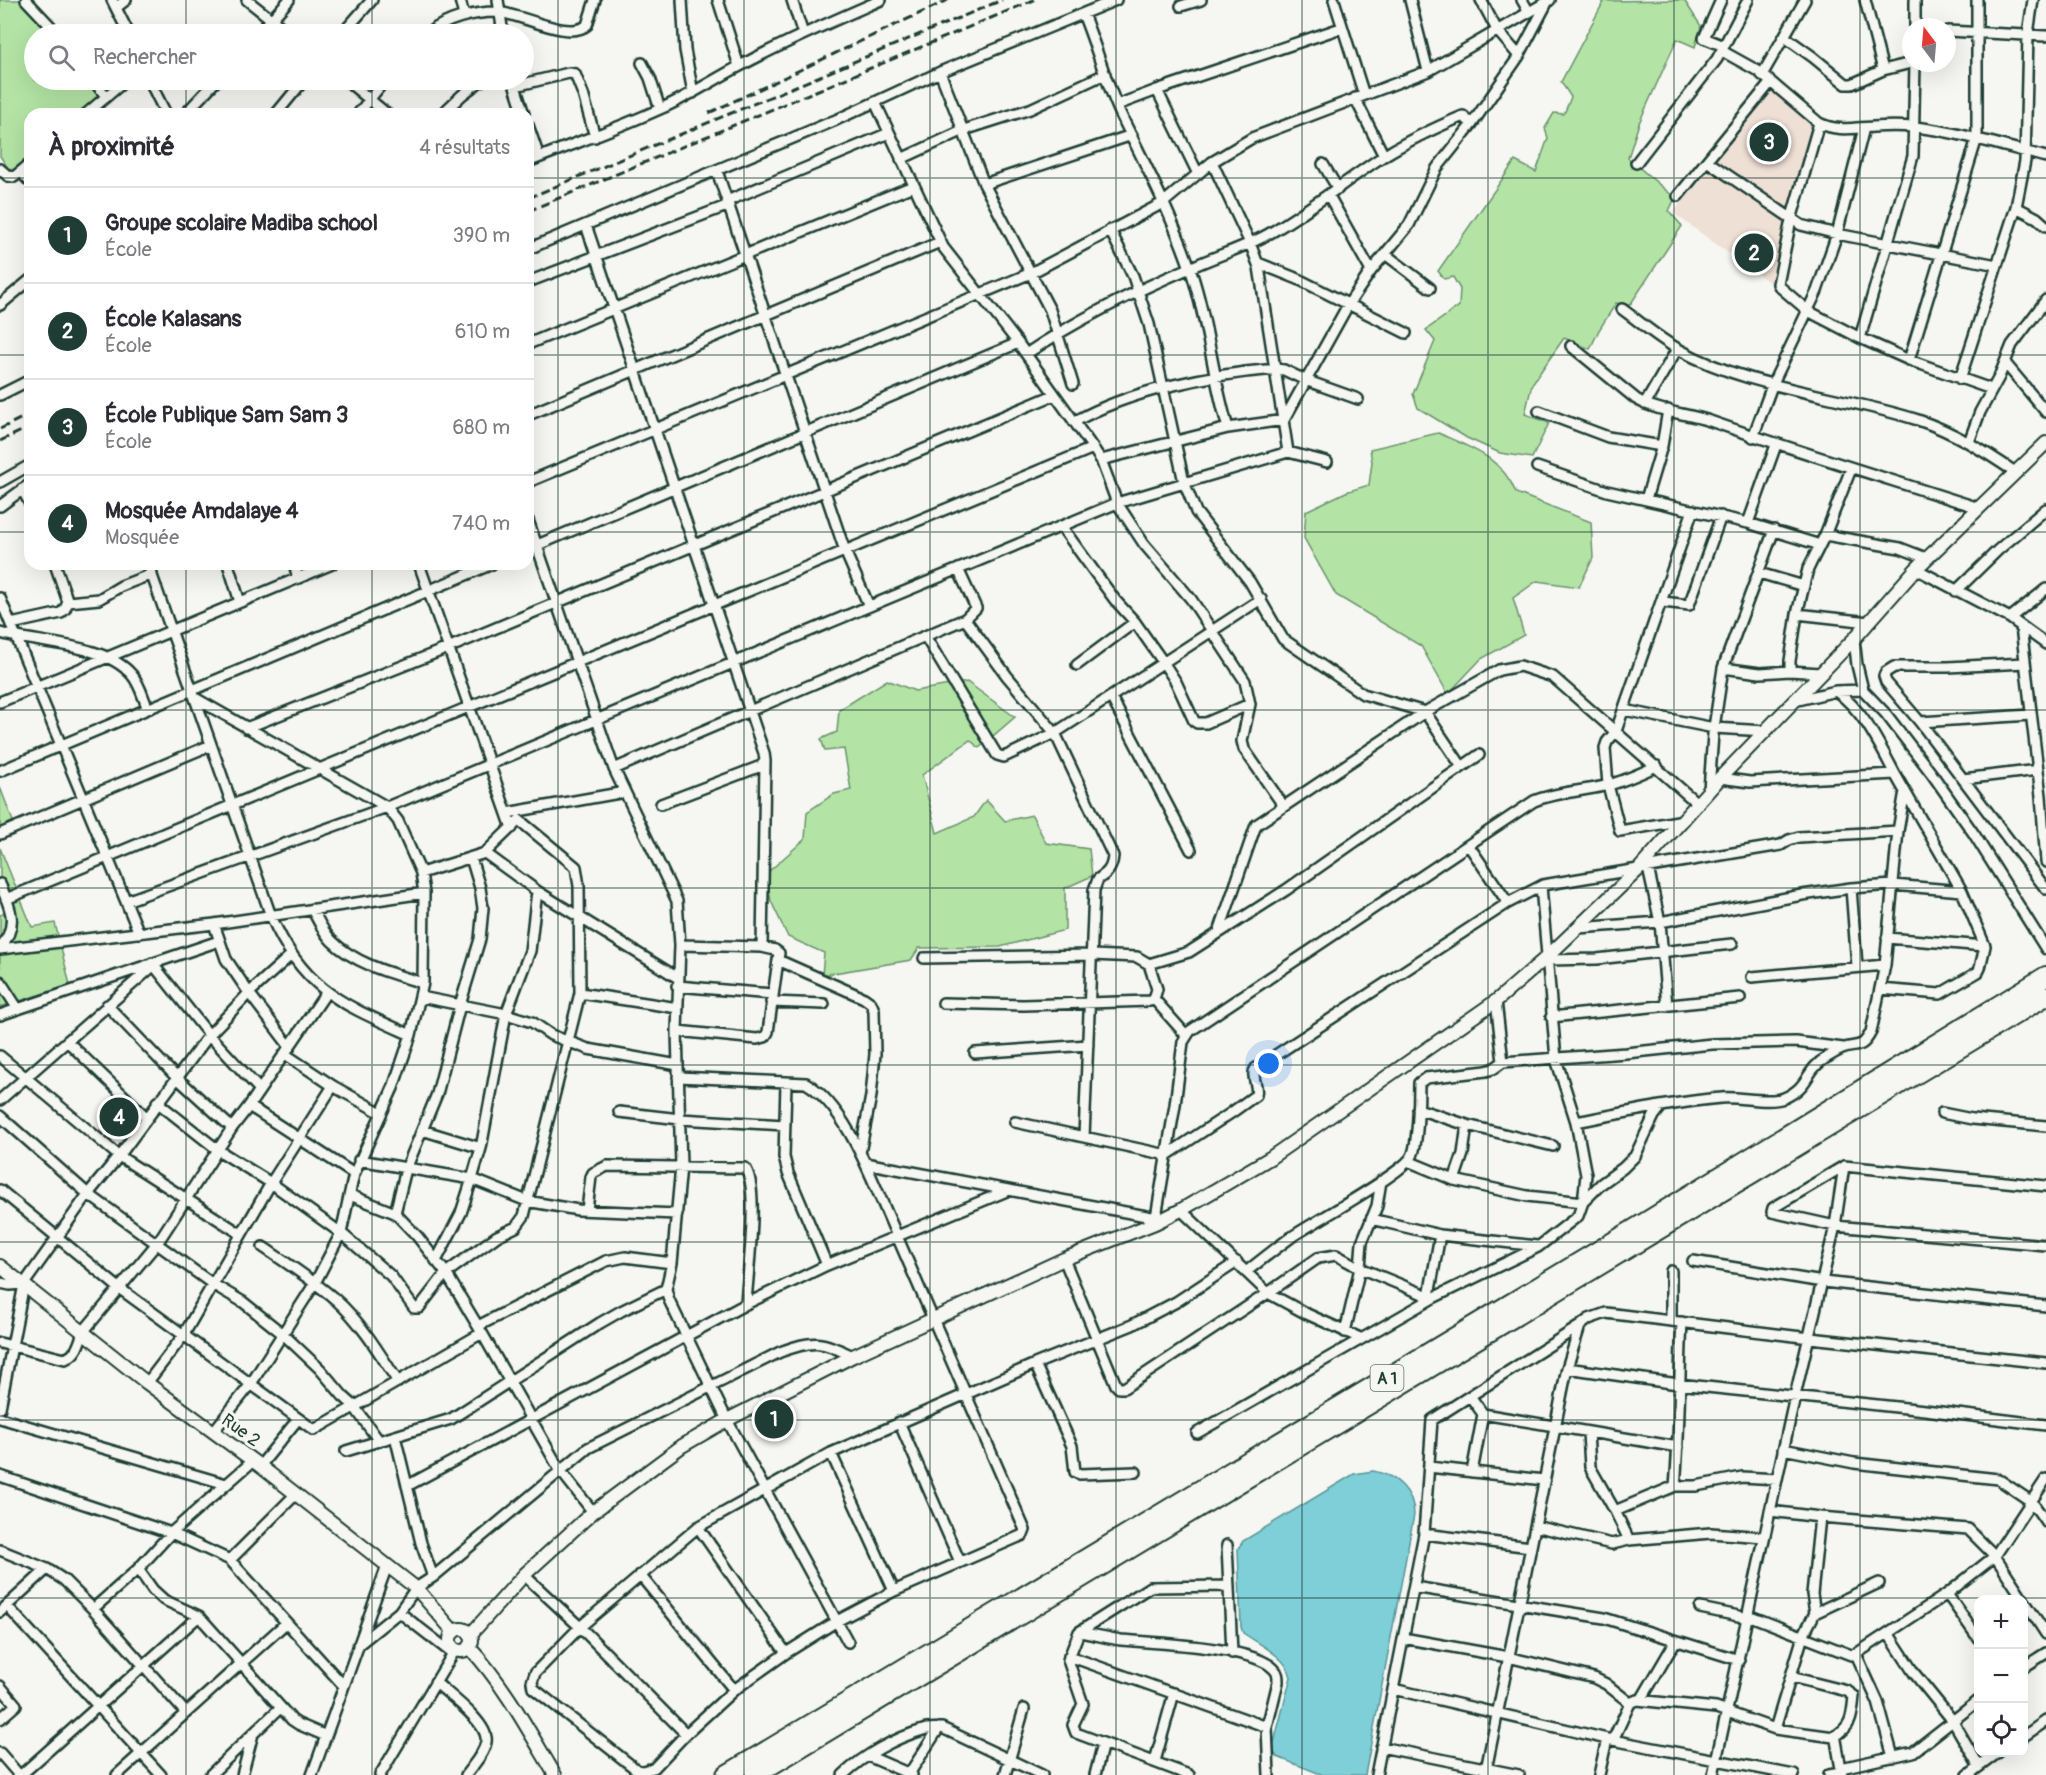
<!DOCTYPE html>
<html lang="fr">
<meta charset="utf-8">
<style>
body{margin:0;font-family:Pangolin,sans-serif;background:#f7f7f7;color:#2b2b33}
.controls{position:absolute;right:18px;bottom:18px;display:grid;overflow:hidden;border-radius:12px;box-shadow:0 6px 24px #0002}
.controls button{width:54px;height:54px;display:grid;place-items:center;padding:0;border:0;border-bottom:2px solid #e1e1e2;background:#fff;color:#2b2b33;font:30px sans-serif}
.compass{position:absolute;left:1902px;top:18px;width:54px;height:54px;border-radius:50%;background:#fff;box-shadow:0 6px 24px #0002;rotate:344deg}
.you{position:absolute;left:1269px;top:1064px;width:21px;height:21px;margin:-15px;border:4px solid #fff;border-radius:50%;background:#1a73e8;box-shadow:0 0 0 9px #1a73e833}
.badge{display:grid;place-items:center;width:39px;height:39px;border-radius:50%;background:#1f3d34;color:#fff;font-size:20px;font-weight:700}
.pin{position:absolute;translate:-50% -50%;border:3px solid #fff;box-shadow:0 2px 6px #0006}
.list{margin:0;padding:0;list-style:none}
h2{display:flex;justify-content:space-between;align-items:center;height:78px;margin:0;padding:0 24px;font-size:26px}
h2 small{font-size:20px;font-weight:400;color:#7c7c81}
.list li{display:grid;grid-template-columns:39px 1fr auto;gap:18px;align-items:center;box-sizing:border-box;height:96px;padding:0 24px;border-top:2px solid #e1e1e2}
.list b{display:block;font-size:22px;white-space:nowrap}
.list p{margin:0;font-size:20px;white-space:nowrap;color:#7c7c81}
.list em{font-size:20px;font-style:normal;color:#7c7c81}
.icon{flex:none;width:33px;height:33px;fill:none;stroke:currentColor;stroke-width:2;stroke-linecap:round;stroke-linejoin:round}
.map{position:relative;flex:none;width:2046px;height:1775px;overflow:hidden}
.search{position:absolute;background:#fff;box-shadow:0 6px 24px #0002;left:24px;top:24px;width:510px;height:66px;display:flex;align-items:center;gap:15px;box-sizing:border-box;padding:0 21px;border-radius:33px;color:#7c7c81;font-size:22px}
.panel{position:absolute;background:#fff;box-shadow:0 6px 24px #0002;left:24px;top:108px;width:510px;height:462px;border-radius:18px}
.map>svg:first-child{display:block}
</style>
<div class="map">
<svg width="2046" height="1775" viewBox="0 0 2046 1775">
<rect width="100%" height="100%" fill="#f6f6f2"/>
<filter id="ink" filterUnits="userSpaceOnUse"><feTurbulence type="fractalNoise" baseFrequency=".0167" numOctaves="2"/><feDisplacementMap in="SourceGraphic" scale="12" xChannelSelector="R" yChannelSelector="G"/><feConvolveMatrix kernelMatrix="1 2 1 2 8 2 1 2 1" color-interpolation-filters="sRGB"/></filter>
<g filter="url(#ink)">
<path fill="#efe0d5" d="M1772,92L1814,123L1788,211L1714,160Z
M1708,167L1785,221L1773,285L1673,213Z"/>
<path fill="#b3e4a5" stroke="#69906c" stroke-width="1.5" d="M0,0H25L53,34H34V80H90L102,94L81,114H30V160L12,174L0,156Z
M1684,0L1701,26L1695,47L1677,39L1639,123L1628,158L1675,198L1669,211L1682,226L1630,305L1616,303L1599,330L1590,349L1564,338L1532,384L1525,414L1549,423L1532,458L1500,453L1467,438L1418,408L1413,394L1435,341L1426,330L1459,306L1460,289L1453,277L1444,279L1438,271L1515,161L1536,172L1548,138L1545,128L1554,113L1564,114L1571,97L1561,82L1604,1Z
M1438,433C1471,448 1502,457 1516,493L1591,522L1593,558L1579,587L1537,581L1513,598L1524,635L1481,659L1448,694L1421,646L1336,595L1304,538L1306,511L1346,492L1369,485L1372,462L1370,449Z
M887,680L915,691L967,682L1015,717L979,748L970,740L922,775L937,833L974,817L986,800L1005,821L1032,815L1046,843L1089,849L1092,876L1065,888V930L1000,947L919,948L911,960L822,975L824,953L788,937L771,901L766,874L805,839L807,812L834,794L851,790L844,749L825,751L821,739L837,732L839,710Z
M0,787L17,832L0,840Z
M0,848L32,927L55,923L70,985L0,1007V915L9,912L0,888Z"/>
<path fill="#7ecfd7" stroke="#589596" stroke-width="1.5" d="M1373,1471C1396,1475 1414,1491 1414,1515L1365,1775H1323L1277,1757L1272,1750L1291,1677C1287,1657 1259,1644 1243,1633L1241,1627L1238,1549L1243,1541L1354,1474Z"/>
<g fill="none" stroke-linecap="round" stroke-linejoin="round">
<defs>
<path id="minor" d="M26,0L58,34
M112,0L129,34
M247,0L290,34
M460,0L464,16
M498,0L503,34
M682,0L685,50L693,93
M718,0L739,66
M792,0L803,34
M1334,0L1364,95
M1410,0L1428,71
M1481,0L1497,30L1519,56
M1522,0L1529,12
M1721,0L1704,38L1724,46
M1865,0L1883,70
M1181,6L1201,0
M117,7L126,0
M1083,14C1097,48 1106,84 1122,117C1146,166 1172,216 1190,268C1208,320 1212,375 1228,428
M1915,27V0
M1947,31L2046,36
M258,34L289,0
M342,34L372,0
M427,34C446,19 473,12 497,12C519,13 569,41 587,25L595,0
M1785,37L1813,57L1846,84H1852L1883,70L1911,63
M1722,51L1758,71L1819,123C1837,132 1853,128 1873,127C1887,126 1901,126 1915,127C1960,132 2002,146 2046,157
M642,63L650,78L660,109
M940,72L984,184L1050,310L1073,384
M1762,75L1805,0
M93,80L106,96
M149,80L166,114
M346,80L387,114
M513,80L524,114
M515,86L569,73L575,74L583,94L595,137
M1157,90L1198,174
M1355,98L1384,156
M875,102L943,247L1018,343L1093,448L1101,460L1117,503L1144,544L1191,599L1245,681L1250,704L1242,741L1244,749L1283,805
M1117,105L1157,90L1341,28
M86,114L126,80
M185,114L217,80
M276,114L304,80
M358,114L385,80
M442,114L462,95L482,80
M1819,123L1791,220L1778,284L1780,287L1808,311L1860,338L1909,360L1991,389
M528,125L539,157
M901,159L964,130L1030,109L1105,74
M1707,161L1801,225L1837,234L1997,265
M528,162C572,144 616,129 660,109C688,97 713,80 740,66C786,41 833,21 881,0
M1212,162L1250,243L1259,267L1288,452
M1636,163L1717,59L1748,0
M1323,164L1338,189
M0,169L8,176L14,177L30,164
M717,171L845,551L869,606
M21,172L30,182
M984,184L1132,135
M1329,196L1371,271
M1678,196L1771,82
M727,201L889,133
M2016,207L2037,218L2046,226
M586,225L764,753L765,761L761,766L661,804
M1110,230L1133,276L1149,324L1184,482L1196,512L1250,582L1283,639L1363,694L1425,712L1462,767
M528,249L836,120L940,72L1116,0
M1385,254L1430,288
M1258,263L1298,279L1406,333
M528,282L729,205
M0,305L30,280
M1622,309C1640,322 1658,338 1678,349C1750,389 1840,395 1918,420C1954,432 1984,451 2015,472
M1860,338L1913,156L1915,63
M528,344L913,186
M1571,346L1636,399C1658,412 1685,413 1710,421C1799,452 1889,479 1979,508
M1026,354C1077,320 1135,291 1192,267C1218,255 1247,247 1272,232C1311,209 1347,180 1385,155C1409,140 1437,127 1463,116L1472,124
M1909,360L1977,138V0
M2005,363L2046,412
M1960,379L2016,207L2025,161L2028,34L2033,0
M0,395L30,380
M1645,404L1677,349
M1539,411L1608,437L1662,446
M528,415L940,242
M1074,422C1130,390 1212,374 1276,369L1284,370L1305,380L1358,399
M1753,437L1773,383L1817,291L1837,234L1864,128
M1969,442L1980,412L1999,377L2012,345L2046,300
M1101,460L1228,428L1284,420L1348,305L1371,271L1409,225L1437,168L1472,124L1519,56L1548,1
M1537,467L1607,491L1748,523L1820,545
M0,482L30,465
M528,482L1031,273L1163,203L1212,162L1252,138L1428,71L1550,0
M22,489L30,504
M1646,499L1662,446L1668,410
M0,506L30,484
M528,520L614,769L677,901L680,945L677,1031L681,1166L672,1263L666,1289L669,1300L727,1420L848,1642
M1748,523L1776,445
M1061,526L1115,600L1135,622L1163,662L1176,682L1194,721L1197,723H1206L1250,704
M1825,535L1900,548L1926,558
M528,549L1018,343
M55,564L68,602
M148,564L271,916C303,990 342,1004 411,1035
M228,564L240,602
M294,564L298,578
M419,564L512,828
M1916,569L2010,618L2046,644
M1759,573L1804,586
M1956,591L1998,550L2046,509
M0,598L139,933
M1663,602L1689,605L1721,516
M1797,614L1869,622
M2010,618L2046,589
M965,619L1007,676L1055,733L1113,856C1112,868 1108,873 1098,879L1094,890L1084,1137
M11,624L61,613L65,609L68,602L99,599L121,586L152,574
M2021,627L2041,796L2046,862
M0,633C38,644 105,643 132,675C140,684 143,698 148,709
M925,636L997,755L1004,757L1055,733L1261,599
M1854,639L1857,665L1863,690L1886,714L1932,774L1974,834L2046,949
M1077,665L1135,622
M1723,668L1760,673L1790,671L1820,673
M1790,671V661L1797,614L1808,569L1825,535L1851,469
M1836,691C1864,711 1879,744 1895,774
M1111,697L1191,850
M195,698L387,807L398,821L421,873L424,893L423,983L411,1035L393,1088L354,1174L341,1233L315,1283L264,1363L251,1384L213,1432
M1794,701L1836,691L1863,690
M0,702L332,564
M1624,710L1714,728L1766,731
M1920,722L2031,715
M246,728L448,648L1054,395
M614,769L965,619L976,608L958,569
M2038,770L1963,779L2046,889
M0,771L492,564
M1720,778L1750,782L1895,774L1962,891L1985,946L1887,938
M1963,779L1920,722L1886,682L1884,676L1886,672L1894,667H1948L2025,663
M1709,790L1713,734L1723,668L1774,530
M507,813L625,792
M1684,820L1620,831L1608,785L1605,748L1607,742L1616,731L1693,510
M0,834L211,745
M1469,846L1508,903
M485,853L537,891L678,978
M1648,868L1660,922L1667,1006
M0,884C11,909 19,925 0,948
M1851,888L1857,966
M6,899L1093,448
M126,901L387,807L1117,503L1288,452L1327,462
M312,909C318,920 323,932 332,941C355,964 393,974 423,983
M214,924L226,959L249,993L290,1047
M1578,928L1660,922L1802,895L1851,888L1893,885L1962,891
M1219,932L1256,825L1425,712L1499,670L1520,666L1553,677L1698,804
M762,947L765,761
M0,949L214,924L424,893
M924,958L1092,955L1137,957L1149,964L1157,989L1154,999
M778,960L864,998L871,1003L874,1010L875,1054L871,1096L860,1153
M1548,960L1597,959L1732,944
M152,963L209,1035L260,1090
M1149,964L1189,952L1286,890L1479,755
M1752,977L1885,965
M0,981L18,1009
M677,986L772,994
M1880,989L1940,994L1978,972L1980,968L1985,946
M580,993L678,1008
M421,997L506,1014L532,1022L551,1035L588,1049L678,1065
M1154,999L1186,1035
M1496,1001L1503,1062
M771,1002L824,1004
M943,1003L1024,1005L1150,1001L1154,999
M107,1005L176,1077L232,1128
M0,1015L219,941
M1551,1017L1740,998
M677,1031L757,1039L765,1037L768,1032L779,953L775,950L762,947L680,945
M67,1041L147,1118
M975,1053L1088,1045
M285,1054L333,1086L381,1113
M0,1056L119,1156L241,1234
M678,1077L806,1083C845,1106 869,1172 887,1213C899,1241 911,1268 923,1296C957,1374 991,1452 1025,1530L1023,1535L894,1591L837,1621L786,1653L734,1690L686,1734L654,1768L642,1771L637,1770L533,1688L532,1682L535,1673L580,1627L698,1527L831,1453L1035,1364L1132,1325L1176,1302L1237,1262
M786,1083L784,1157L788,1173L827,1265
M0,1100L153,966
M157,1102L218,1150L271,1183L341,1233L391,1276L414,1308H419L446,1273L497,1236L516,1227L524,1216L580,993L579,886L576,867L519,820L485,853L421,873
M249,1106L354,1174
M1418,1109L1467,1125L1553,1146
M619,1112L680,1119L785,1125
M1942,1113L1972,1119L2046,1126
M0,1116L88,1194L214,1285L243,1302L283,1334L320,1369L343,1396L353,1405L379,1441
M1015,1122L1167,1155L1231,1113L1256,1095C1259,1085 1250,1076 1256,1068L1508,903L1543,885L1781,845L1789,840L1799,837L1898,831
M1576,1122C1624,1113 1673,1102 1721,1098C1739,1096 1768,1104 1784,1098C1810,1087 1805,1070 1826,1058C1831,1055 1837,1051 1842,1049C1857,1043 1861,1051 1871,1032L1885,965L1898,831L1905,791
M422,1130L481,1148
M359,1160L472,1179L527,1201L578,1210L677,1214
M1408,1161L1454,1180L1527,1196L1583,1202
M865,1163L1157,1218
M1844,1166L1773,1208L1772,1212L1835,1226L2046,1245
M1454,1180L1463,1154L1467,1125
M0,1190L119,1288L314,1430L482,1333
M350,1195L395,1213L417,1236L446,1273L482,1333L560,1470L593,1512
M1583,1202L1601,1184L1623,1168L1635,1156L1654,1116L1661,1107
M587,1210L591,1177L593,1173L607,1166L745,1168C760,1185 747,1278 746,1304
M1181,1210L1268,1293L1307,1314L1360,1338
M395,1213L406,1169L437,1094L460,1005L480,939L483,908L480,888L471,858
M1371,1219L1440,1235L1537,1246
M1155,1223L1175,1105L1183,1042L1190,1031L1534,801C1558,791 1583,792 1608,785C1625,781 1641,773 1657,766
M263,1247C288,1264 313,1280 336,1300C361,1322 380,1354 398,1382
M1064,1259L1116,1385L1119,1388H1124L1268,1293L1318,1258L1336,1255L1360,1268L1433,1298
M436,1261L461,1213L472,1179L481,1148L506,1014L530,951L537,891
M1693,1261L1823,1282L2046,1306
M1671,1271V1320
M1246,1272C1261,1260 1275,1249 1290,1238C1312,1223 1404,1173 1412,1156C1418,1144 1419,1098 1419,1083L1426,1078L1486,1071L1493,1069L1503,1062L1626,1053L1712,1044L1796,1042L1843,1048
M0,1283L10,1285L24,1284
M1429,1296L1440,1235
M478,1326L606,1261L625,1257L672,1263
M1345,1332L1360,1268L1362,1242L1377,1206L1381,1181
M0,1343L65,1359C77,1354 79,1344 83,1332L158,1242L232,1128L249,1106L326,993
M1035,1364L1072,1446L1075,1472L1080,1474L1136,1472
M1567,1368L1678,1384L1925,1410L2046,1425
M147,1383L183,1336L271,1183L333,1086
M1470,1396L1483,1414L1472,1472
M0,1408L24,1284L88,1194L119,1156L209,1035L249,993L291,955
M1483,1414L1678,1447
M0,1418L226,1484
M899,1422L960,1562
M1588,1432L1590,1467L1615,1511L1629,1540
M1197,1433L1433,1298L1538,1247L1578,1216L1583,1202L1586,1175L1576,1122L1556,1059L1541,886
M395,1436L421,1543L433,1577
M1783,1449L1854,1463L1998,1479L2032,1502L2046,1522
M346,1451L451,1419L600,1323L621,1311L666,1289
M831,1453L894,1591
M260,1466L298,1419
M1429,1467L1544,1480
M0,1476L171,1533L230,1560L343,1685
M407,1486L746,1304L827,1265L1009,1190
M1675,1486C1680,1432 1679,1377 1682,1322
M1615,1511L1675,1486H1696L1742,1477L1777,1479
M1770,1511L1820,1517L1968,1529L1995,1556L2046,1634
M1535,1526L1612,1544L1629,1540L1711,1533L1764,1537
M698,1527L786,1653
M1424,1534L1531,1547
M1227,1545L1232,1653
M0,1550L47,1569L64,1580L93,1609L186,1713
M230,1560L295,1495
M138,1569L153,1590L164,1600L199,1616L292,1720L298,1724L326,1736
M524,1575L580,1627L686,1734
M640,1575L734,1690
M1414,1587L1604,1618L1739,1660
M1947,1594L1978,1638
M7,1606L161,1775
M1700,1608L1748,1618L1753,1617L1851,1655L1856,1654L1947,1594L1995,1556L2046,1479
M93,1609L138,1569L171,1533L253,1461
M0,1612L47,1569
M399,1612L416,1588L433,1577L588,1448L780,1352C815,1339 820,1341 853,1356
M1815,1613L1879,1583
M1079,1632C1093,1634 1107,1638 1121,1640C1153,1643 1253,1646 1274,1669C1278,1673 1278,1676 1278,1682L1267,1727L1269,1775
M1888,1633L1914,1673L1953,1721L1979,1766
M1403,1638L1508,1657L1594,1678L1606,1684L1630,1703
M358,1645L399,1612L453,1654
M1856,1654L1878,1702L1893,1757
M1069,1656L1267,1727
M2024,1667L2046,1653
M435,1682C448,1694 490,1724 486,1742C484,1754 473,1765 466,1775
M0,1686L16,1705L0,1719
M1393,1689L1607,1739L1794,1775
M1641,1700L1675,1642
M1775,1729L1803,1636L1815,1613L1812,1594L1820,1517
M2024,1736L2046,1721
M1834,1737L1836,1740L1842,1775
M1613,1740L1630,1703L1637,1700L1716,1708L1775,1729L1834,1737C1852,1726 1852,1717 1854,1696L1847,1691L1791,1677
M1381,1747L1519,1775
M0,1753L19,1775
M868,1756L912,1775
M1155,1761L1174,1693
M1841,1768L1913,1752L1978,1701
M909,1774L939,1728
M21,1775L199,1616
M117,1775L286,1623
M210,1775L280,1708
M242,1775L253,1734
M312,1775L387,1566
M380,1775L455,1650
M843,1775C864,1755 895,1738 923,1730C929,1728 935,1729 942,1728L1042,1775
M1005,1775L1024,1709
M1095,1775L1103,1743
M1189,1775L1076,1733L1073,1725L1083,1704L1068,1660L1079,1632L1150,1587L1229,1586
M1376,1775L1424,1534L1432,1420L1580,1326
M1485,1775L1567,1368L1580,1326L1589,1319L1606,1313L1810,1338L2046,1363
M1599,1775L1607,1739
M1713,1775L1795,1396L1835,1226L1844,1166L2046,1186
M1829,1775L1841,1773
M1968,1775L1999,1752"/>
<path id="tertiary" d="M0,1266L147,1383L260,1466L416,1588L454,1632
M450 1640a11 11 0 1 1 22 0a11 11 0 1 1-22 0Z
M470,1635L524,1575L593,1512L682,1446L727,1420L853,1356L1064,1259L1155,1223L1181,1210L1270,1158L1496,1001L1548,956L1639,869L1720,778L1854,639L1916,569L2046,443
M469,1647C504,1684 529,1731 555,1775"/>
<path id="motorway" d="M726,1775L1631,1231L2046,976
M755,1775L2046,996"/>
</defs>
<use href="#minor" stroke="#1f3d34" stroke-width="14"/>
<use href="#tertiary" stroke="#1f3d34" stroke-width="16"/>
<use href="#motorway" stroke="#1f3d34" stroke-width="22"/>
<use href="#minor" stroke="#f6f6f2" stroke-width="9"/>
<use href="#tertiary" stroke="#f6f6f2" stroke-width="12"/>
<use href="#motorway" stroke="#f6f6f2" stroke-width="18"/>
<path stroke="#1f3d34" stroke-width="3" stroke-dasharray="9 4.5" stroke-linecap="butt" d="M709,113L948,0
M528,198L1002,0
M528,211L1034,0
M0,429L30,414
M0,441L30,427"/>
</g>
</g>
<path fill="none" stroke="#1f3d34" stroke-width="1.5" stroke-opacity="0.55" d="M186,0V34M372,0V34M558,0V1775M744,0V1775M930,0V1775M1116,0V1775M1302,0V1775M1488,0V1775M1674,0V1775M1860,0V1775M186,80V114M372,80V114M0,178H30M528,178H2046M0,355H30M528,355H2046M0,532H30M528,532H2046M186,564V1775M372,564V1775M0,710H2046M0,888H2046M0,1065H2046M0,1242H2046M0,1420H2046M0,1598H2046"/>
<g text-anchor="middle" stroke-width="6" stroke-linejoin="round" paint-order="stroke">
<rect fill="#f6f6f2" stroke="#60746d" stroke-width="1.5" x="1370.5" y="1365" width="33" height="26" rx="4.5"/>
<g font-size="16" font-weight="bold" fill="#1f3d34">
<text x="1387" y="1384">A 1</text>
</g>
<g font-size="18" fill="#1f3d34" stroke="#f6f6f2">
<text transform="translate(241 1430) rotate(36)" y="6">Rue 2</text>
</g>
</g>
</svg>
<div class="controls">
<button>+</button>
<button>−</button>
<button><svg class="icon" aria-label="locate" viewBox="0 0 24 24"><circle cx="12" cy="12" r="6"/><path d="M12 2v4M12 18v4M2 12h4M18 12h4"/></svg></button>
</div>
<svg class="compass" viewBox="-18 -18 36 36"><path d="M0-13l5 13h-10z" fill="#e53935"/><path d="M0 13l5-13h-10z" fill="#7c7c81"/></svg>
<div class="you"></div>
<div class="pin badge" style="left:774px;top:1419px">1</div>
<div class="pin badge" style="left:1754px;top:253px">2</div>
<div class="pin badge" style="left:1769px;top:142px">3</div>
<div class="pin badge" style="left:119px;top:1117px">4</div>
<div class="search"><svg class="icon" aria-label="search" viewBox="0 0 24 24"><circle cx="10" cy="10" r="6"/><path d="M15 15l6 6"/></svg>Rechercher</div>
<section class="panel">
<h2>À proximité<small>4 résultats</small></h2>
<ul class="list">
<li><span class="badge">1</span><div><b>Groupe scolaire Madiba school</b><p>École</p></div><em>390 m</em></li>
<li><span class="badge">2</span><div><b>École Kalasans</b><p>École</p></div><em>610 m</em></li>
<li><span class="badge">3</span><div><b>École Publique Sam Sam 3</b><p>École</p></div><em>680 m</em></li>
<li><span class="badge">4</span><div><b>Mosquée Amdalaye 4</b><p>Mosquée</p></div><em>740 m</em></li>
</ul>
</section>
</div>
